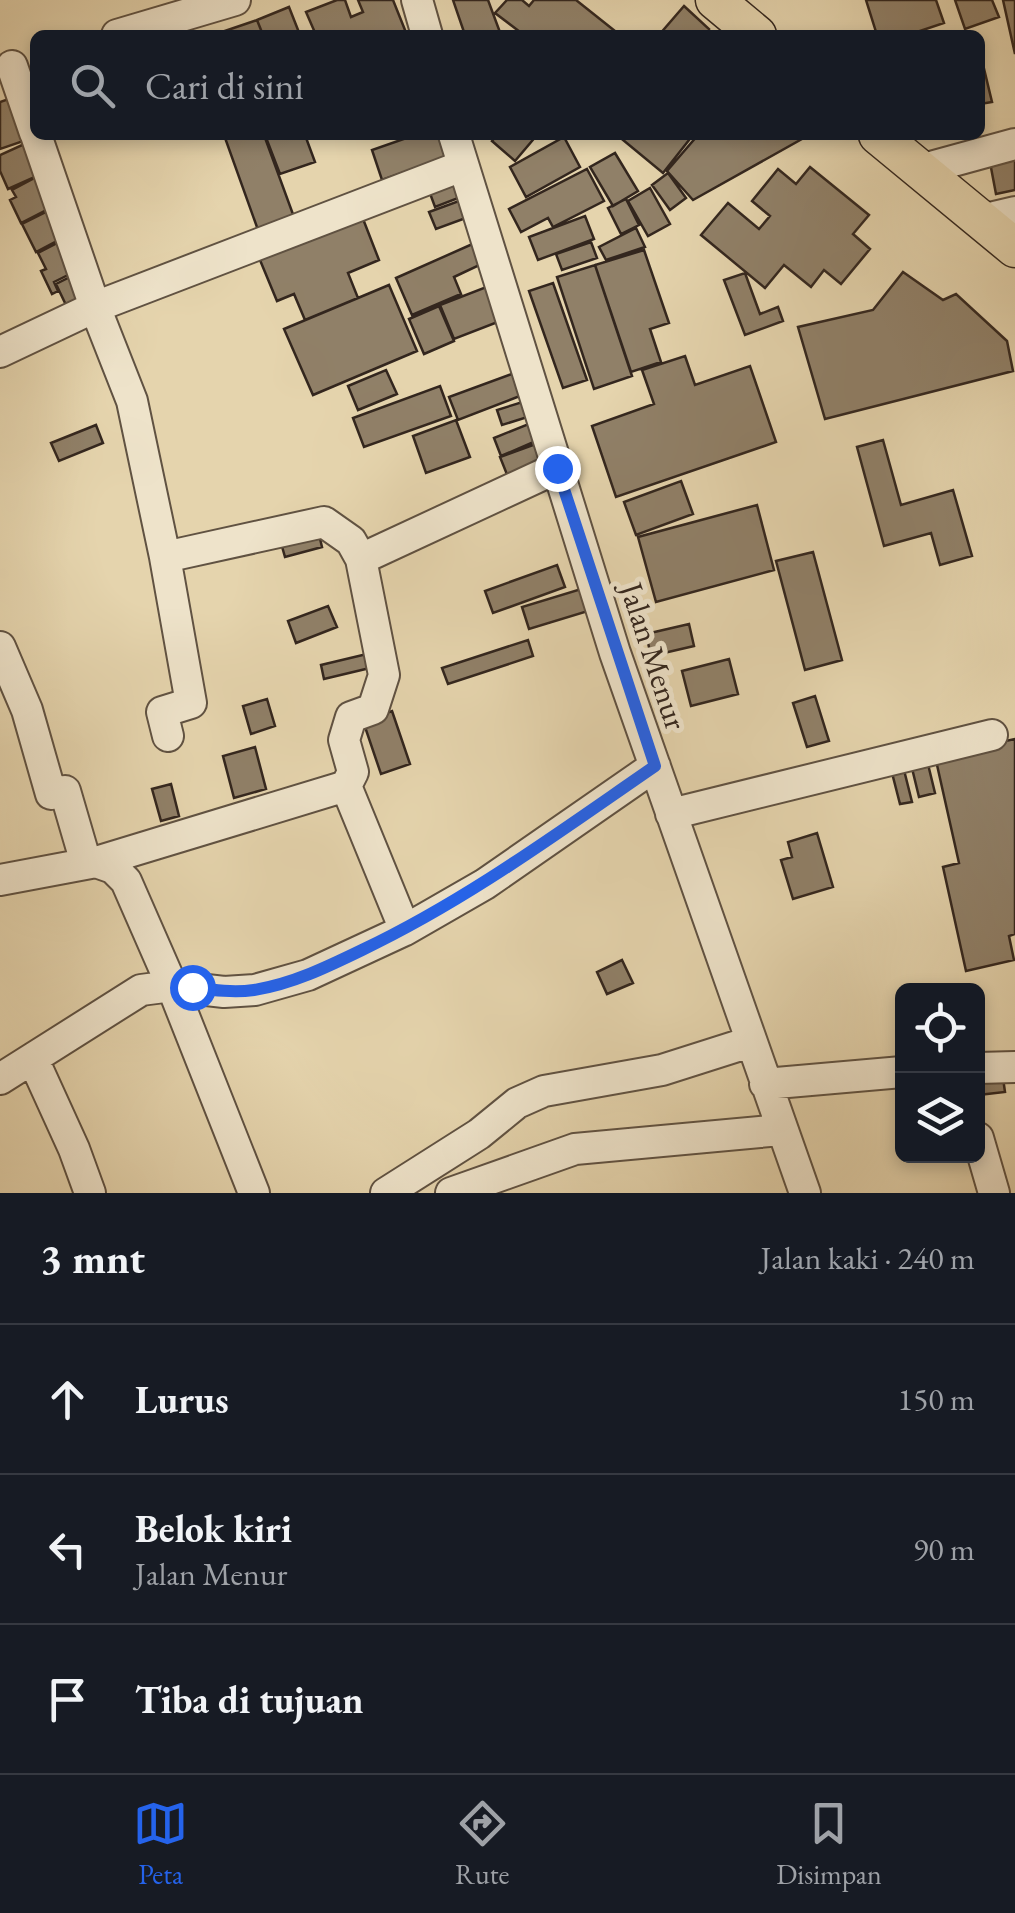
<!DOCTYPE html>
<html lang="id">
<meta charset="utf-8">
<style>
body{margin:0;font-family:"EB Garamond",serif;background:#20242c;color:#f1f3f6}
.controls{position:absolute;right:30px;bottom:30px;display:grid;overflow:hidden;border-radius:15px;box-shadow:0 5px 15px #0003}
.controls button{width:90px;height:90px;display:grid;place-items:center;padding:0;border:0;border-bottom:2px solid #363941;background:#171b24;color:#f1f3f6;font:50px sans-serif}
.stop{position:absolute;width:30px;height:30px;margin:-22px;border:8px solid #2563eb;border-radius:50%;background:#fff}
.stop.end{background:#2563eb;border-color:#fff;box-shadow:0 2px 10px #0008}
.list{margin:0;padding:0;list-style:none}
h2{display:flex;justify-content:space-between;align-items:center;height:130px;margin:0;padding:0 40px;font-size:42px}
h2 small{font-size:32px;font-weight:400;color:#9ea1a6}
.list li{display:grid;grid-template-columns:65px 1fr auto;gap:30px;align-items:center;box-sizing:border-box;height:150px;padding:0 40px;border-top:2px solid #363941}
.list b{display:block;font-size:38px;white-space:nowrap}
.list p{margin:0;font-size:32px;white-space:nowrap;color:#9ea1a6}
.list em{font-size:32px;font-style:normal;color:#9ea1a6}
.icon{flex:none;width:55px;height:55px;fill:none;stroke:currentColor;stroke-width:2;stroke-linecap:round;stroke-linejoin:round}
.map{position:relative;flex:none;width:1015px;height:1193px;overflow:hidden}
.search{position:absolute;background:#171b24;box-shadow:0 5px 15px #0003;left:30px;right:30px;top:30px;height:110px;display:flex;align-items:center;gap:25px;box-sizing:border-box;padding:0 35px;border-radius:15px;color:#9ea1a6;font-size:38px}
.sheet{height:580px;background:#171b24}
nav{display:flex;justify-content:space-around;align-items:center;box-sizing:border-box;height:140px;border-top:2px solid #363941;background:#171b24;font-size:28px;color:#9ea1a6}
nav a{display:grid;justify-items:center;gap:5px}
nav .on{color:#2563eb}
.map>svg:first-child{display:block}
</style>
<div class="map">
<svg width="1015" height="1193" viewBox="0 0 1015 1193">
<rect width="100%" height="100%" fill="#e5d4ad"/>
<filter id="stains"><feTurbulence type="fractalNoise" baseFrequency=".002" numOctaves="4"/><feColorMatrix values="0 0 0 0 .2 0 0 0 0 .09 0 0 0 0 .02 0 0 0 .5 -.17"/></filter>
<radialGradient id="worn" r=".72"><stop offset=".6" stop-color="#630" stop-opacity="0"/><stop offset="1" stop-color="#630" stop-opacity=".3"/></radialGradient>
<path fill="#908068" stroke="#33261e" stroke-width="2.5" d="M337,0H345L351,17L363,12L358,0H393L407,35H316L306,12Z
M453,0H488L501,35H465Z
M507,0H522L529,6L534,0H576L620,35H524L495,13Z
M866,0H936L944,23L908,35H877Z
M955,0H992L999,17L965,29Z
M1003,0H1015V54Z
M684,6L709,29L704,35H659Z
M289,7L300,35H263L257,20Z
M257,20L263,35H213Z
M980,52L992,102L980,104Z
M20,95L35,137L0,149V102Z
M224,135H264L294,217L258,230Z
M265,135H305L315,162L280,174Z
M415,135H447L454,155L382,180L372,150Z
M497,135H537L515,161L492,141Z
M617,135H693L663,173Z
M698,135H809L693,200L667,171Z
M564,137L580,167L526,197L510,167Z
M31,141L46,172L8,189L0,171V155Z
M1015,152V190L996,194L989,157Z
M615,153L638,191L613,206L590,167Z
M810,167L869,215L853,234L870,249L841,284L824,270L811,287L784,265L765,288L701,235L728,203L759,229L770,216L752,201L778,169L796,184Z
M457,169L466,195L435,207L428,188Z
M587,169L604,201L553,227L548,218L521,232L509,209Z
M668,173L686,198L670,210L652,185Z
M42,174L58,204L21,223L10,200L16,197L12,190Z
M650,188L670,224L648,236L628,201Z
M467,198L474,215L436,229L429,212Z
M626,199L639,225L621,234L608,208Z
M358,206L379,260L348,273L358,298L305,320L294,294L277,301L255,248Z
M56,207L70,234L36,252L22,224Z
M585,216L594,239L538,260L529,237Z
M636,228L645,247L606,260L599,247Z
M65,239L80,269L54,282L58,291L52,294L41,271L46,269L38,253Z
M477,242L486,262L454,277L461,294L412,315L396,278Z
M591,242L597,258L562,270L556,254Z
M644,250L669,323L650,329L661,362L631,372L595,265Z
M595,265L632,376L594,389L557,277Z
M903,272L943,300L956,294L1007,341L1013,371L825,419L798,327L873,310Z
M78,273L88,294L66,305L56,284Z
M745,273L760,314L778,307L783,321L745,335L724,280Z
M553,283L587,380L563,388L529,291Z
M494,284L508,318L454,339L440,305Z
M389,285L417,351L313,395L284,329Z
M439,306L454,341L424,354L409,319Z
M685,356L695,385L750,366L776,442L616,497L592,426L654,404L642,370Z
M386,370L397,394L358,410L348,386Z
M517,372L525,394L458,420L449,397Z
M440,386L451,416L364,447L353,418Z
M529,400L534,415L502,425L497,410Z
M456,420L470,457L426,473L413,436Z
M536,421L543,438L501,456L494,438Z
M96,425L103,443L59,461L51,443Z
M883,440L901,505L953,490L972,556L940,565L931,533L884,546L857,447Z
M544,441L551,461L508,477L500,457Z
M681,481L693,514L636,535L624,502Z
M757,505L774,570L656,602L638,537Z
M317,526L322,547L285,557L279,536Z
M813,552L842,660L805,670L776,561Z
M557,565L565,587L493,613L485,591Z
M591,586L598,608L529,629L522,607Z
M328,606L337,627L296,643L288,621Z
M689,624L694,646L651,656L646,634Z
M528,640L533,656L448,684L442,668Z
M371,653L374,667L324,679L321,665Z
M729,659L738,694L691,706L682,671Z
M815,696L829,741L807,747L793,703Z
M267,699L275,726L251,734L243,706Z
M392,711L410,764L381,774L363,721Z
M1015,739V934L1009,936L1014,960L966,971L943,867L959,863L935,756Z
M255,747L266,789L234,798L223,756Z
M926,756L935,793L919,797L910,760Z
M903,766L912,802L900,804L891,769Z
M171,784L179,816L161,821L152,789Z
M817,833L833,887L793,899L781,860L792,857L788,842Z
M622,960L633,983L607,994L597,972Z
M1002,1071L1005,1092L978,1095V1074Z"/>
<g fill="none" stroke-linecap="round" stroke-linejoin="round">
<defs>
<path id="minor" d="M417,0L427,35
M117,35L235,0
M12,66L35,133
M36,135L95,307L132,401L165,557L324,522L351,541L361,559
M454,135L615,653L805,1193
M920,170L1015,144
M981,220L1015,212
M0,352L95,307L462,166
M165,557L191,703L162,712L168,736
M0,647L27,710L51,794L65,791L86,863
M671,814L992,735
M96,862L346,786
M0,880L96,862L113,868L126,881L172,986L254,1193
M405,930L346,786L353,772L344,740L351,717L373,709L384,675L361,559L557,468
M33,1059L74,1149L90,1193
M978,1068L1015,1067
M0,1079L141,990L172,986L224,992L255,990L308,975L405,930L485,884L655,766
M765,1084L902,1072
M978,1138L994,1193
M386,1193L479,1134L517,1103L544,1091L662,1070L750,1042
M451,1193L575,1149L781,1130"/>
<path id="major" d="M715,0L757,35
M878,135L1015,248"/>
</defs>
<use href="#minor" stroke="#605242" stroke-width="34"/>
<use href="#major" stroke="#33261e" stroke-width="41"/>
<use href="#minor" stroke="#eee3ca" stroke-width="30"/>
<use href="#major" stroke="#e5d4ad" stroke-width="38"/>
</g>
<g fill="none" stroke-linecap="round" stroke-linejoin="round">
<path stroke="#2563eb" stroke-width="12" d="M192,987C213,990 233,993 254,990C292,984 327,967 362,950C467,900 559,832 655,766L557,468"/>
</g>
<g text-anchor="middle" stroke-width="10" stroke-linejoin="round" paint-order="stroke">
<g font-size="32" fill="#33261e" stroke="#eee3ca">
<text transform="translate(654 656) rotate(72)" y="11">Jalan Menur</text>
</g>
</g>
<rect width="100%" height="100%" filter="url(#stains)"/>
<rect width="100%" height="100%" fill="url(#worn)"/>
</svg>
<div class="controls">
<button><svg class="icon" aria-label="locate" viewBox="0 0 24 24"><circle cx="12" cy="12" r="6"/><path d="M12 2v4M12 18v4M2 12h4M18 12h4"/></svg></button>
<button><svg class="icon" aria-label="layers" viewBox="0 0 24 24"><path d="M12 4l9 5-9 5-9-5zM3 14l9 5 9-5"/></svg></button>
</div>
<div class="stop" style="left:192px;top:987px"></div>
<div class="stop end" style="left:557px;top:468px"></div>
<div class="search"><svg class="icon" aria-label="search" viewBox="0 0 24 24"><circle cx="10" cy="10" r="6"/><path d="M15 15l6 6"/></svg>Cari di sini</div>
</div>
<section class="sheet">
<h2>3 mnt<small>Jalan kaki · 240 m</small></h2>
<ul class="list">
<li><svg class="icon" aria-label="ahead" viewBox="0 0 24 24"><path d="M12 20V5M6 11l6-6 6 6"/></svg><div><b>Lurus</b></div><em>150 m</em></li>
<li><svg class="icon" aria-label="left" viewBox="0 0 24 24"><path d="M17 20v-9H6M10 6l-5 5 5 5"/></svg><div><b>Belok kiri</b><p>Jalan Menur</p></div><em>90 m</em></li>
<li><svg class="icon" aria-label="arrive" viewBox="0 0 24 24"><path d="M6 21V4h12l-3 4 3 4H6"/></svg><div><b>Tiba di tujuan</b></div></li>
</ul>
</section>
<nav>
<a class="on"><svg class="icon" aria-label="map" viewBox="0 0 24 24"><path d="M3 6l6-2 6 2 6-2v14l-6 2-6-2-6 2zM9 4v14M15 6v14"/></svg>Peta</a>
<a><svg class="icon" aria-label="directions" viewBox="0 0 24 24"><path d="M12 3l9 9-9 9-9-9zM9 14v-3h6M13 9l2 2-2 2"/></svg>Rute</a>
<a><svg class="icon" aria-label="saved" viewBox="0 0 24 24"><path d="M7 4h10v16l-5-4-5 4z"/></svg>Disimpan</a>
</nav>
